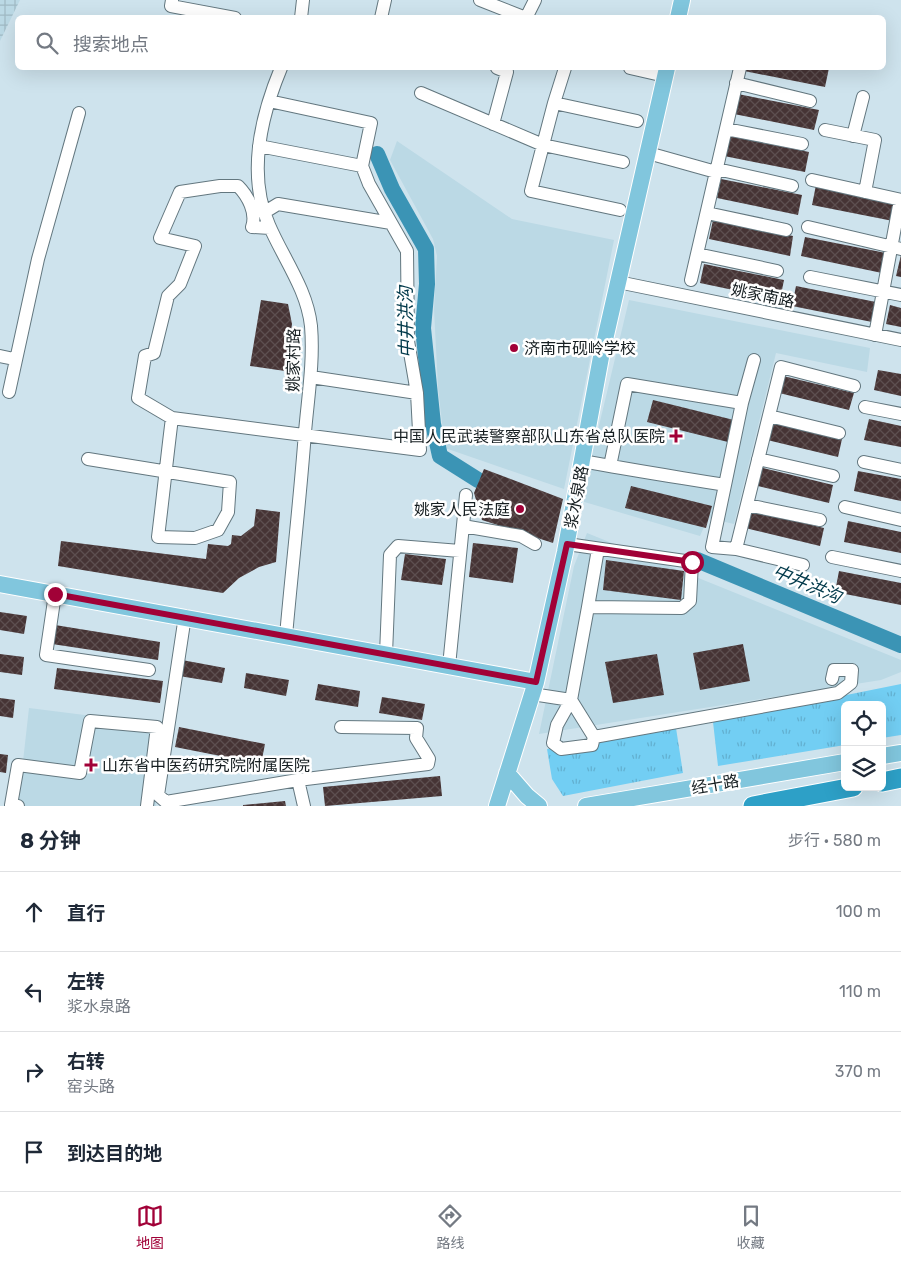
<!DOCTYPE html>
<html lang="zh">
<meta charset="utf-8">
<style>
body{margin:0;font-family:Rubik,"Noto Sans SC",sans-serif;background:#f2f2f3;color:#1f2937}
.controls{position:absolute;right:15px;bottom:15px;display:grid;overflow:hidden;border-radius:8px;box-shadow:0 5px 20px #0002}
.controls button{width:45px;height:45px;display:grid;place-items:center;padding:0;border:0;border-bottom:1px solid #e0e1e3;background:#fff;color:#1f2937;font:25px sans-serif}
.stop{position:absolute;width:15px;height:15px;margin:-11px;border:4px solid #a10137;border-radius:50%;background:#fff}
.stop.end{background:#a10137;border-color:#fff;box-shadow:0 1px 5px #0008}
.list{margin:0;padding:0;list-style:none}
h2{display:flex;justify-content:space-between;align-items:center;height:65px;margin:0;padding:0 20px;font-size:21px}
h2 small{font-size:16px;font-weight:400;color:#747a83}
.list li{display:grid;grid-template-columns:32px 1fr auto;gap:15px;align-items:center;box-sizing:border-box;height:80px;padding:0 20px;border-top:1px solid #e0e1e3}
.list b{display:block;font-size:19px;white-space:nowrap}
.list p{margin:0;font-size:16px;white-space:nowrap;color:#747a83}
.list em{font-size:16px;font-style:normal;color:#747a83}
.icon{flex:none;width:28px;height:28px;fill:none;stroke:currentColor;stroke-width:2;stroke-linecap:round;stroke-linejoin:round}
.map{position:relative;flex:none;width:901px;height:806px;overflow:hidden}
.search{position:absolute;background:#fff;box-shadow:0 5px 20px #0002;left:15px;right:15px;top:15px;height:55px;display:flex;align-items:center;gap:12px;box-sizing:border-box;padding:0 18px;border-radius:8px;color:#747a83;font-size:19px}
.sheet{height:385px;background:#fff}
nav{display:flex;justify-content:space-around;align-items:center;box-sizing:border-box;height:70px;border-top:1px solid #e0e1e3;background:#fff;font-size:14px;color:#747a83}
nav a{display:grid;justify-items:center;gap:2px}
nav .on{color:#a10137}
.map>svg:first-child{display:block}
</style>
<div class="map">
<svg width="901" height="806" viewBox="0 0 901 806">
<defs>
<pattern id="industrial-grid" width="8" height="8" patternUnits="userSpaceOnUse" patternTransform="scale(1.25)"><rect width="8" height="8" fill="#bbd9e5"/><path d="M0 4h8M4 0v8" fill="none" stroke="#a0bac4"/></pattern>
<pattern id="grass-tufts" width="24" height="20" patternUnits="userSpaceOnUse" patternTransform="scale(1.25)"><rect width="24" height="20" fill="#72cef3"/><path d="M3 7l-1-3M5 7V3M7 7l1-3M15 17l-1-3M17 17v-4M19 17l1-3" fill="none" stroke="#62b0d0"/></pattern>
<pattern id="building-cross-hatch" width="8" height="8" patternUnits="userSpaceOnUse" patternTransform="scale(1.25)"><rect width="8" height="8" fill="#463435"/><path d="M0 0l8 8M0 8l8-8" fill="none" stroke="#5d4f50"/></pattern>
</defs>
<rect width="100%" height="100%" fill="#cee3ed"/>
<path fill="#bbd9e5" d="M397,141L512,219L614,240L564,489L445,448L438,388L434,309L437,256L433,239L390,160Z
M629,300L870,348L867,372L776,353L734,524L708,518L700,536L581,501Z
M587,533L901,660V672L881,680L539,734L574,566Z
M29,708L164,725L156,806H18Z"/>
<path fill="url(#industrial-grid)" d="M0,0H20L0,41Z"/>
<path fill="url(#grass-tufts)" d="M901,684V735L882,738V705H845V745L718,766L713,722Z
M676,728L683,773L563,796L552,779L547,749Z"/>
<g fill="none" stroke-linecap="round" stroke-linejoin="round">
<path stroke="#3b94b5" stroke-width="16" d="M377,154L392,189L426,249L427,284L423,328L433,424L440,456L478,480
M697,560L901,645"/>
</g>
<path fill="url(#building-cross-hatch)" d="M745,68H829L825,87L744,71Z
M738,94L819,110L814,130L734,114Z
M728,136L809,152L805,172L724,156Z
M721,179L802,195L798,215L717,198Z
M816,185L897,201L893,221L812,205Z
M713,220L793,236L790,256L709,239Z
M805,237L886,253L882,273L801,256Z
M901,255V277L896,276Z
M704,264L784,280L780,300L700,283Z
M796,286L876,302L872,322L792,306Z
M261,300L288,304L292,324L285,371L250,366Z
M890,305L901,308V327L886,324Z
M878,370L901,374V396L874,390Z
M779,375L854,393L849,410L775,392Z
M653,400L734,420L728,442L647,422Z
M869,419L901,426V447L864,440Z
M768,421L842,439L838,457L763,439Z
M759,467L833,485L829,503L754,485Z
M484,469L563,499L553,543L482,520L474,493Z
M858,471L901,479V501L854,491Z
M631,486L712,506L706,528L625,508Z
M256,509L280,512L276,562L259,567L239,578L223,593L58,566L61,541L206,559L208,544L228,546L231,544L232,535L241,536L254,526Z
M749,510L824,528L820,546L745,528Z
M848,521L901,532V553L844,542Z
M473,543L518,548L513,583L469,577Z
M405,554L446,559L442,585L401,580Z
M606,560L684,571L681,600L603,590Z
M839,571L901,583V605L835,592Z
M0,612L27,616L24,634L0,630Z
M55,625L160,642L158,660L52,644Z
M743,644L750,681L700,690L693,653Z
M0,654L24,657L22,675L0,672Z
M657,654L664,695L613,703L605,662Z
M182,660L225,668L222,683L179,676Z
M57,668L163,681L160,703L54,689Z
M246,673L289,680L286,696L244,688Z
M318,684L360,691L358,707L315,700Z
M382,697L425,704L422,720L379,713Z
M0,698L15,700L13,718L0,716Z
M179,727L265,744L261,764L175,747Z
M0,754L8,755L6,773L0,772Z
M440,776L442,796L325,806L323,787Z
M285,801L286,806H243V805Z"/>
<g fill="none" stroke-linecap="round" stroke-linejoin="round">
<defs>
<path id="minor" d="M172,0L171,6L235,18
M480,0L526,18L535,0
M301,18L303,0
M381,18L385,0
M281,68C261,116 247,175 269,225C283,258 307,289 311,326C314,361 308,397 305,432C300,500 292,568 286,636
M565,68L554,103L637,121
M630,68L665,76
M736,83L810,101
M421,93L543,145L531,191L620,210
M269,101L371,123L362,166L369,184L407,251L408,341L417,393L311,377
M554,103L543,145L623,162
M493,124L507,72L497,68
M726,129L802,144
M825,130L875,140L865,192
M853,136L863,97
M259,146L362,166
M648,153L716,172
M717,169L792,186
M812,180L901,200
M265,212L278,204L391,223
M707,213L786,230
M808,227L901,249
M697,254L777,271
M810,277L901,295
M691,280L740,68
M618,282L901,340
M875,335L900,200
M0,356L14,359
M9,392L38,259L79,113
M742,403L754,360
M865,407L901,414
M769,416L839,433
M172,418L138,398L145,356L154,353L168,296L180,284L195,246L160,238L180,192L220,186H238C248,196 257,213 252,227L270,228
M88,459L230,482L228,512L218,530L195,538L158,537C163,497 167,457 172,418L420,450L417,393
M758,459L833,476
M583,461C630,470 677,477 725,485L742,403L627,384L610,466
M864,462L901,470
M725,485L712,547L736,549L781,367L854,386
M747,505L820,520
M845,507L901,520
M463,526L521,536L535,544
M736,549L803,565
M832,557L901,571
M55,594L46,655L149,670
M588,607L598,549
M185,616L158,795L166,802L298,780L304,806
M386,654L390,555L398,546L460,551
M449,666L466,495
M532,694L571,700L557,725L553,743L561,749L592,745L594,737L571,700L588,607L682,608L690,601L692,562L567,544
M594,737L838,693L851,683L852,670H834L832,679
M298,780L428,764L429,759L416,738L417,728L341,727
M18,806L11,805L18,765L80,773L90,721L157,727L147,806"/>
<path id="major" d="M678,18L682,0
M0,584L536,682
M882,756L901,753
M507,773L527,796L539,806
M497,806L536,682L565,552L601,357L667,68
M586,806L845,762"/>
<path id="highway" d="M882,782L901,778
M753,806L853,787"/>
</defs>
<use href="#minor" stroke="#63777f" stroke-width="14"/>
<use href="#major" stroke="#fff" stroke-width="18"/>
<use href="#highway" stroke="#fff" stroke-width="21"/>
<use href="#minor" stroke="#fff" stroke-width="12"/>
<use href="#major" stroke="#81c6dd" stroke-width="16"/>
<use href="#highway" stroke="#2da0c7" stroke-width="19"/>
</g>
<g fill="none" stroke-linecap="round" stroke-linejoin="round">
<path stroke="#a10137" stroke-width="6" d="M55,594L536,682L567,544L692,562"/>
</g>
<g fill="#a10137" stroke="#fff" stroke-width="2">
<circle cx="514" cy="348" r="5"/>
<path d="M673.5 428.5h5v5h5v5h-5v5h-5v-5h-5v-5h5z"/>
<circle cx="520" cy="509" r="5"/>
<path d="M88.5 757.5h5v5h5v5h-5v5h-5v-5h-5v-5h5z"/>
</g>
<g text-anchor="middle" stroke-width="5" stroke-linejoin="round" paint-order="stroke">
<g font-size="16" fill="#161e21" stroke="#fff">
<text transform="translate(763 295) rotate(12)" y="6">姚家南路</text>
<text transform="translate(293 360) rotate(-89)" y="6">姚家村路</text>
<text transform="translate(576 497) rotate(-79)" y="6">浆水泉路</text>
<text transform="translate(715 784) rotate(-10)" y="6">经十路</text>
</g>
<g font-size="16" fill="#161e21" stroke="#fff" text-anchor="start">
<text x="524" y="354">济南市砚岭学校</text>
<text x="665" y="442" text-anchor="end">中国人民武装警察部队山东省总队医院</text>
<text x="510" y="515" text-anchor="end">姚家人民法庭</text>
<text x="102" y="771">山东省中医药研究院附属医院</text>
</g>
<g font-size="18" font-style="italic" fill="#01394a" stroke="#fff">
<text transform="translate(406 322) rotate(-91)" y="6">中井洪沟</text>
<text transform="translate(807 584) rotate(23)" y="6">中井洪沟</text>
</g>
</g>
</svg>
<div class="controls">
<button><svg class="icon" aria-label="locate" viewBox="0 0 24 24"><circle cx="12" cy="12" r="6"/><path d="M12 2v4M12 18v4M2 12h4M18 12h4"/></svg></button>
<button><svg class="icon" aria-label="layers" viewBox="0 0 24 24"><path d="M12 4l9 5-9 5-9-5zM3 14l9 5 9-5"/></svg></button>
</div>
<div class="stop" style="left:692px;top:562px"></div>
<div class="stop end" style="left:55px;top:594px"></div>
<div class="search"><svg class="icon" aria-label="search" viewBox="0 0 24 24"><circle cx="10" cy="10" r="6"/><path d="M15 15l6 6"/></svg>搜索地点</div>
</div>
<section class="sheet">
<h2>8 分钟<small>步行 · 580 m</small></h2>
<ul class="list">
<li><svg class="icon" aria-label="ahead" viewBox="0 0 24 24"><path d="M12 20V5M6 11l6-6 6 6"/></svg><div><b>直行</b></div><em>100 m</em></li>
<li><svg class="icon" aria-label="left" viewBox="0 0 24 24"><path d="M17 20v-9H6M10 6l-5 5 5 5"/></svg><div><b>左转</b><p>浆水泉路</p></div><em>110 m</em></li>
<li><svg class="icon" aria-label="right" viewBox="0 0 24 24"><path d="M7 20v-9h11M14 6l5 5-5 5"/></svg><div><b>右转</b><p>窑头路</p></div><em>370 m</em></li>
<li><svg class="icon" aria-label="arrive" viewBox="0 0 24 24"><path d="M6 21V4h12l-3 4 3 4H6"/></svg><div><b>到达目的地</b></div></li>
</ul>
</section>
<nav>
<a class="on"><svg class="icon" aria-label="map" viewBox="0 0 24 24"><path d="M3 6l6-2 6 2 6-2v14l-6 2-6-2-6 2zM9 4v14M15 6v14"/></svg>地图</a>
<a><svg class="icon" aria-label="directions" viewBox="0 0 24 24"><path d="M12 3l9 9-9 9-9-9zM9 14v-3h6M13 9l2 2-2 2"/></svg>路线</a>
<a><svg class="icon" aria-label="saved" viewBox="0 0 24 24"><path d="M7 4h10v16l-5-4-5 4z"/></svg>收藏</a>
</nav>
